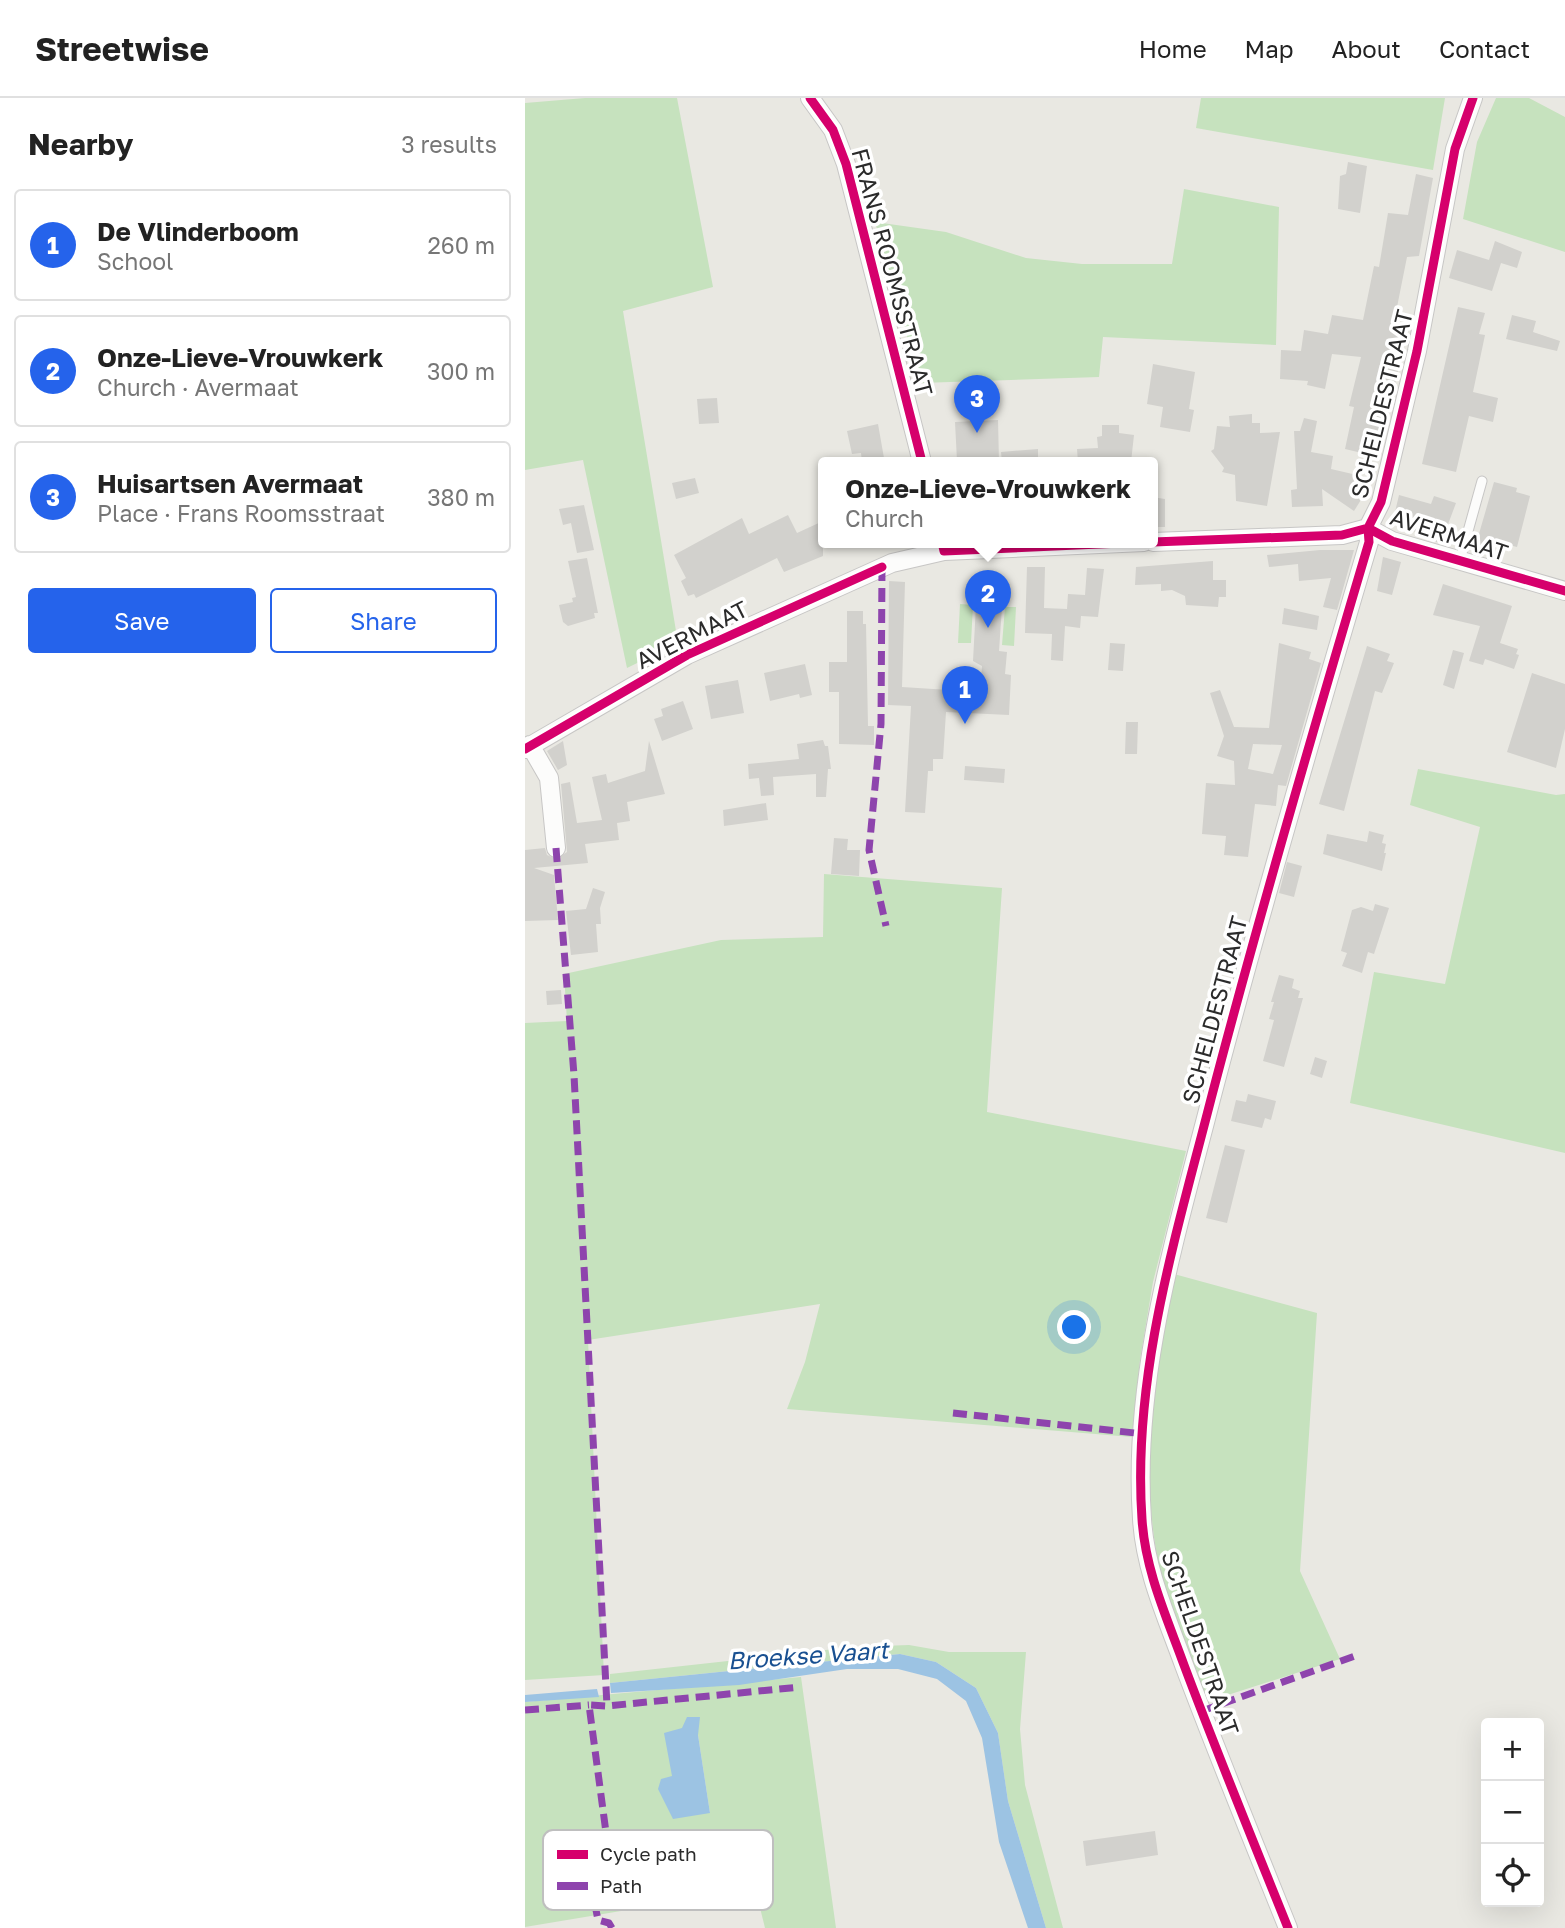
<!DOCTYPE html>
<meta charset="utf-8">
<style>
body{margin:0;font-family:"Golos Text",sans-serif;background:#f6f6f6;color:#222}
.controls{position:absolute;right:21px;bottom:21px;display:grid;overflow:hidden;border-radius:7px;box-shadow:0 7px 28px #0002}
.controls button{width:63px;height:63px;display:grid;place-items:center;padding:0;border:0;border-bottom:2px solid #e0e0e0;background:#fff;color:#222;font:35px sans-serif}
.you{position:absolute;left:550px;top:1230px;width:24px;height:24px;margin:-18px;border:5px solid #fff;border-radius:50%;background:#1a73e8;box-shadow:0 0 0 10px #1a73e833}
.badge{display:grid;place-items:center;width:46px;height:46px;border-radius:50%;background:#2563eb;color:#fff;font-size:23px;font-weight:700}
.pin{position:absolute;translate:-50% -58px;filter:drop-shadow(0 2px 4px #0008)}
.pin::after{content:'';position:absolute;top:37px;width:24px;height:21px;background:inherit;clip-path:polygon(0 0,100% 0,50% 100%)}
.popup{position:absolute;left:293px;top:359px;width:340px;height:91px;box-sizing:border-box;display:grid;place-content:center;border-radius:7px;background:#fff;filter:drop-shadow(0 2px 5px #0005);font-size:23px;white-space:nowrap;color:#767676}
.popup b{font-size:26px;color:#222}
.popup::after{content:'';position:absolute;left:50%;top:100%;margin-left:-14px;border:14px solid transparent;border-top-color:#fff}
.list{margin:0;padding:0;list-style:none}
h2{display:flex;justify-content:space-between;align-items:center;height:91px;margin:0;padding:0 28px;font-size:30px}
h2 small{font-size:23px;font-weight:400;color:#767676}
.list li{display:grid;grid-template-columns:46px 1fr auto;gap:21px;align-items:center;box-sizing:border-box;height:112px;margin:0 14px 14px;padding:0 14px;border:2px solid #e0e0e0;border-radius:7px}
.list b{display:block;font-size:26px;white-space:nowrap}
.list p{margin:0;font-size:23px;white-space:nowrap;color:#767676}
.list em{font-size:23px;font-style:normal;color:#767676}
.actions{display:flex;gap:14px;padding:21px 28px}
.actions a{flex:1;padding:16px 0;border:2px solid #2563eb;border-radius:7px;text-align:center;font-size:24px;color:#2563eb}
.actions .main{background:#2563eb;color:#fff}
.icon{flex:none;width:38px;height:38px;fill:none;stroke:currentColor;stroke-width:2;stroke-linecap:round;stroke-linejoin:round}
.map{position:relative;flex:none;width:1040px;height:1830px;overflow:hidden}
header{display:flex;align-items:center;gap:42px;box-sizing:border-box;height:98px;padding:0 35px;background:#fff;border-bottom:2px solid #e0e0e0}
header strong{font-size:33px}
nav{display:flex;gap:38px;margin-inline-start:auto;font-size:24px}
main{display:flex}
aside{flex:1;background:#fff}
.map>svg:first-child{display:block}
</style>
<header>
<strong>Streetwise</strong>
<nav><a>Home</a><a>Map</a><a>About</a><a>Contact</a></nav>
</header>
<main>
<aside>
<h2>Nearby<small>3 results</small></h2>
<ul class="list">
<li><span class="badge">1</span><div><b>De Vlinderboom</b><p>School</p></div><em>260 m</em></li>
<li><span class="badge">2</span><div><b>Onze-Lieve-Vrouwkerk</b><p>Church · Avermaat</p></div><em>300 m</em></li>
<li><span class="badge">3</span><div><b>Huisartsen Avermaat</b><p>Place · Frans Roomsstraat</p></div><em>380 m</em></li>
</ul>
<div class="actions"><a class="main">Save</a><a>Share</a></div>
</aside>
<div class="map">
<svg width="1040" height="1830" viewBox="0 0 1040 1830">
<rect width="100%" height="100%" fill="#e9e8e2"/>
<path fill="#c6e2be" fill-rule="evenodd" d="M60,0H152L188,189L98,213L153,545L102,570L58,362L0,372V5Z
M676,0H920L908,72L671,30Z
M971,0H1004L1040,19V154L938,121L952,44Z
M659,91L754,109L751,247L578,239L574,279L395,285L350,124L421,134L501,160L557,166H647Z
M435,506L448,507L446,545H433Z
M480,509H491L489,548L477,547Z
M893,671L1031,697L1040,696V1055L825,1005L849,874L920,886L955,729L885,707Z
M299,776L477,790L462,1014L661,1053L628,1184L615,1262L607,1339L262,1311L280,1264L295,1206L63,1242L79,1577L0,1582V925L42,923L39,876L196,842L298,839Z
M649,1176L792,1215L775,1473L815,1561L681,1604C663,1555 640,1504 631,1452C615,1359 633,1267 649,1176Z
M384,1547L424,1554H501L495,1631L500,1687L538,1830H521L483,1703L473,1635L451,1590L411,1564L375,1556L85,1585V1576L328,1549Z
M276,1579L311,1830H240L217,1737L178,1738L156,1803L0,1829V1604ZM173,1637L185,1715L147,1679Z"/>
<path fill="#9cc3e3" d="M375,1556L411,1564L451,1590L473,1635L483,1703L521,1830H503L474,1744L457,1640L441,1603L412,1581L373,1571H322L214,1587L86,1595L85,1585Z
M72,1591L74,1599L0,1604V1597Z
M162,1619H175L173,1637L185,1715L148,1721L133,1691L136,1681L147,1678L139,1635L157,1630Z"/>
<path fill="#d2d1cd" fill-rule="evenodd" d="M823,64L842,68L835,115L813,111L815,78L821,76Z
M891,76L908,80L894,158L882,159L867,234L881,236L854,359L820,351L829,309L824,308L836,259L807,256L800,291L782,287L783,283L755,281L756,252L776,253L779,232L803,236L807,217L838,222L849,168L854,169L863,115L883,117Z
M970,143L997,154L992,170L976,165L967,193L924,180L932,152L964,162Z
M933,209L960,215L954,236L960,237L948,294L973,300L968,324L944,318L931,374L897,366Z
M987,217L1011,223L1008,234L1035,243L1032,253L981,241Z
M628,266L670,274L664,311L669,312L665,334L635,329L638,309L622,306Z
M192,300L194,325L174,326L172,301Z
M727,316V325H735V335L755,334L742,408L711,403L710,377L697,374L699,370L686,353L689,351L692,328L705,329L704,318Z
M779,320L792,323L786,354L808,358L806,371L849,381L829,413L797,391L798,408L767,409L766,392L772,391L769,333H775Z
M473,322L474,364L432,363L430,324Z
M353,326L359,360L337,364L336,355L327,356L322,333Z
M577,327H594V335L609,337L606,364H553L552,351L573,350L572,339L577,338Z
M513,351V364H477L476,354Z
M170,380L174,395L151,401L147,385Z
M969,384L992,390L991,394L1005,398L992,449L965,442L962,457L949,453Z
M874,397L906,406L909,398L931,405L916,445L904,442L905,438L877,430L870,414Z
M627,399L640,401V429H627Z
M59,407L69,452L52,455L46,425L38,427L34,411Z
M263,417L272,435L298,423V458L259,474L252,460L171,500L169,496L163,498L156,483L161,480L149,457L217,420L224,436Z
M795,452H829L812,512L798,509L806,480L774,483L773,466L744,469L742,457Z
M858,459L876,464L867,497L852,493Z
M62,460L73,515H69L70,520L43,528L38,524L34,507L48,504L47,500L51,499L43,463Z
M688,463V482H701V499H694L693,509L661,507L660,498L647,492L636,493V486L610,487L611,469Z
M502,469H520L519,510L542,511L543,496L560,497L562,470L579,471L573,519L556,518L555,530L540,528L538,563L526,562L527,536L500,535Z
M364,483L380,484L377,589L455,594L457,568L448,563L451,507L477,509L474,553L482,554L480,576L486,577L484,617L421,614L418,661H408V673H403L400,715L380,714L386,608L363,607Z
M918,486L987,508L975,545L993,551L991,556L994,557L989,571L960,561L958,567L944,563L955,528L908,517Z
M759,510L794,518L792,532L757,526Z
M322,513H338V526H341L343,628H349V647L314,646V594H304V564H322Z
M585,545L600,546L598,573L583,572Z
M754,545L786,554L784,561L796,565L761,688L753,687L751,708L730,706L723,759L699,757L701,738L677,736L681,685L710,687L709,663L692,658L699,638L685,595L695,592L709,629L744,630ZM728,646L757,647L748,676L723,671Z
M842,548L865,556L862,563L869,565L857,595L850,593L819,713L794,706Z
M928,552L939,555L929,591L918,587Z
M280,566L287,597L275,600L274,596L245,603L239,575Z
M1007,575L1040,586V631L1031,670L982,654Z
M213,582L219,615L186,621L180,588Z
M158,603L168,631L137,643L129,621L138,618L136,611Z
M601,624H613L612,656H600Z
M298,642L300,648H303L306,671H303L301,699H291V676L248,679L249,697L236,698L234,680L224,681L223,666L274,661L272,646Z
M38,643L42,667L33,672L22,653Z
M124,643L140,696L102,704L105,723L92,725L94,742L60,746L63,765L9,770L29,777L33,822L0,823V752L20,750L22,757L31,761L42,754L36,686L45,684L52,725L77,722L67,679L81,676L83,685L120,673Z
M440,668L480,671L479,685L439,682Z
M241,705L243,722L199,728L198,712Z
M844,733L859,737L857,745L861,746L859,755H861L857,773L798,756L802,736L842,744Z
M309,740L323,741L322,752H335L334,778L306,776Z
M762,764L777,768L769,799L754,795Z
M68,790L80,794L75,810L76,826H71L73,854L46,857L41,813L61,811Z
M850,806L864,810L849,856L843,854L837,875L817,868L822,855L816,853L827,812L836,809L848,813Z
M754,877L769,881L767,890L775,893L773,900H778L759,969L738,963L749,922L744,921L749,904H746Z
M36,892L37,906L22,907L21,893Z
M790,959L802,963L797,980L785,976Z
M723,996L751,1003L746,1022L740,1020L737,1030L706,1023L711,1002L721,1004Z
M700,1047L720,1052L702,1125L681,1120Z
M630,1733L633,1757L561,1768L558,1743Z"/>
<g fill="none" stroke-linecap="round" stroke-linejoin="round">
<defs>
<path id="service" d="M935,462L957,383"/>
<path id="minor" d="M285,0L308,32L321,66L397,364
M628,444L817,437L843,430L867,443L1040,493
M5,647L24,680L31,750
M0,651L162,557L367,465L419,453L619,444
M763,1830C728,1743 692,1655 659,1567C642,1520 620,1472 617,1421C607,1278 651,1138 686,1001C735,814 789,629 844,444L843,430L856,404L892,253L930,51L948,0"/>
</defs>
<use href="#service" stroke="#c7c6c5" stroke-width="11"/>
<use href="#minor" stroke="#c7c6c5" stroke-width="20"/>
<use href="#service" stroke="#fcfcfb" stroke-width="9"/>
<use href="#minor" stroke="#fcfcfb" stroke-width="18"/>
<path stroke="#8e44ad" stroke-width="7" stroke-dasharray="14 7" stroke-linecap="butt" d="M357,469L356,626L344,752L361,828
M31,750L49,977L82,1608
M428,1315L619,1336
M0,1612L64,1607
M677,1613L830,1558
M87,1830L84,1825L73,1822L70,1807L90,1802L64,1607L82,1608L275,1589"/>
<defs>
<path id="cycleway" d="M285,0L308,32L321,66L397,364
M417,444L419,453L619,444
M628,444L817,437L843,430L867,443L1040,493
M0,651L162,557L357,469
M763,1830C728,1743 692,1655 659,1567C642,1520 620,1472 617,1421C607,1278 651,1138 686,1001C735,814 789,629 844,444L843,430L856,404L892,253L930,51L948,0"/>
</defs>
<use href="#cycleway" stroke="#fff" stroke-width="13"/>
<use href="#cycleway" stroke="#d6006c" stroke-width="9"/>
</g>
<g text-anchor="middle" stroke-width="7" stroke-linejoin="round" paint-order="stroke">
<g font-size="23" fill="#2b2b2b" stroke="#fff">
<text transform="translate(367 174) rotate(75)" y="8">FRANS ROOMSSTRAAT</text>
<text transform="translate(857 306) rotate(-76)" y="8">SCHELDESTRAAT</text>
<text transform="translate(924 437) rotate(18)" y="8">AVERMAAT</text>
<text transform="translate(167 537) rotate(-27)" y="8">AVERMAAT</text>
<text transform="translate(690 912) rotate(-75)" y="8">SCHELDESTRAAT</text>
<text transform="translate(675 1545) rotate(71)" y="8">SCHELDESTRAAT</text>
</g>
<g font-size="24" font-style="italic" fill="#195091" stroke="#fff">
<text transform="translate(283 1558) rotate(-4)" y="8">Broekse Vaart</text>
</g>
</g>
<rect x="18" y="1732" width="230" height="80" rx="10" fill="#fff" stroke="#bfbfbf" stroke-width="2"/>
<rect x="32" y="1752" width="31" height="9" fill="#d6006c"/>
<rect x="32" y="1784" width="31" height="8" fill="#8e44ad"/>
<g font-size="19" fill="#2b2b2b">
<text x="75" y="1763">Cycle path</text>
<text x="75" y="1795">Path</text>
</g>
</svg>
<div class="controls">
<button>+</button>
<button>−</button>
<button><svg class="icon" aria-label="locate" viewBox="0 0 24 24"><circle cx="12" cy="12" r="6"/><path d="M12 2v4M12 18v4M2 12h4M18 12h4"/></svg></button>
</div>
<div class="you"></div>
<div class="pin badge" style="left:440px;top:626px">1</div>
<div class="pin badge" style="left:463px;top:530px">2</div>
<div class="popup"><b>Onze-Lieve-Vrouwkerk</b>Church</div>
<div class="pin badge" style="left:452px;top:335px">3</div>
</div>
</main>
